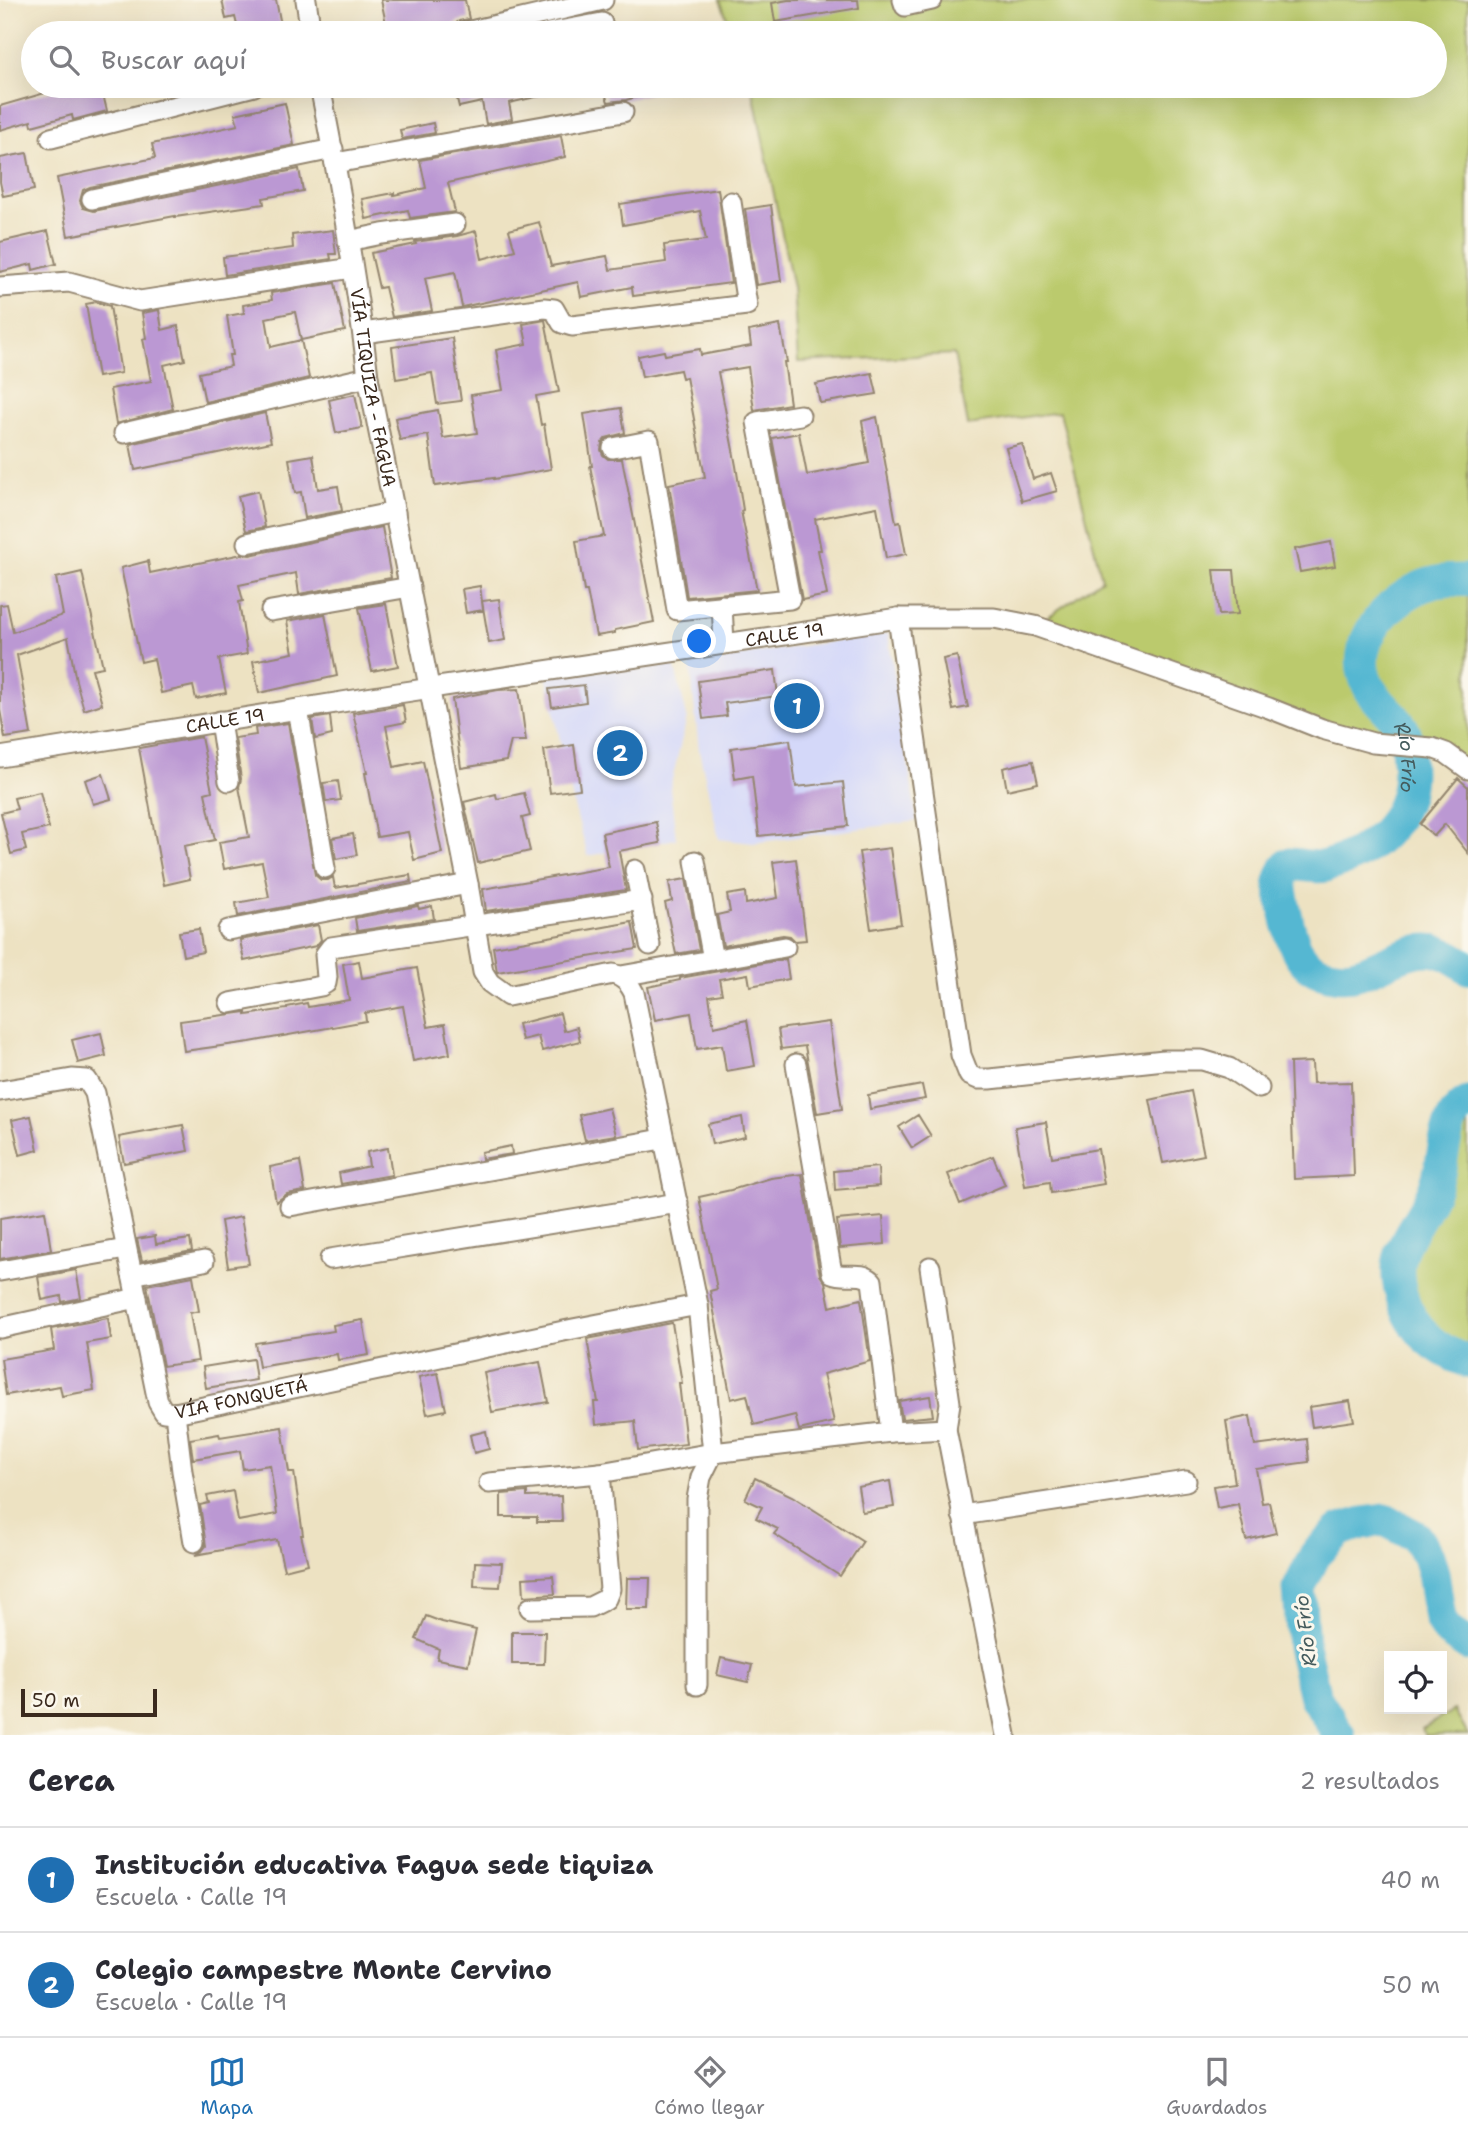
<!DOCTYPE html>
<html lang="es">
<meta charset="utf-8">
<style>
body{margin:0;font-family:"Shantell Sans",sans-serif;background:#f7f7f7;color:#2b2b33}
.controls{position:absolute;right:21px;bottom:21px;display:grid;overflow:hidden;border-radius:0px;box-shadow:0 7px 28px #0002}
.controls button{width:63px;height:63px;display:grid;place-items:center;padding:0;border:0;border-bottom:2px solid #e1e1e2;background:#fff;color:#2b2b33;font:35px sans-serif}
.scale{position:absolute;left:21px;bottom:18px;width:136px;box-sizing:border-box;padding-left:7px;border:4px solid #3b2a1e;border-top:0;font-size:19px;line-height:24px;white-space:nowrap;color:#3b2a1e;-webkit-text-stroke:5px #fbf7ec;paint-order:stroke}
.you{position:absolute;left:700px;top:642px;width:24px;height:24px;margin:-18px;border:5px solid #fff;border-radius:50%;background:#1a73e8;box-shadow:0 0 0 10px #1a73e833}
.badge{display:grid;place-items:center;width:46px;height:46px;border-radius:50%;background:#1f6fb2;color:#fff;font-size:23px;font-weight:700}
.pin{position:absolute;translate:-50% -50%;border:4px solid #fff;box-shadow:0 2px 7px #0006}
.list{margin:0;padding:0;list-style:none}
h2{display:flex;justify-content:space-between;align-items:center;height:91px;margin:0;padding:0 28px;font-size:30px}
h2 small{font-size:23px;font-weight:400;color:#7c7c81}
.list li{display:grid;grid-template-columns:46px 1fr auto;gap:21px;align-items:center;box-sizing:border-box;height:105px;padding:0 28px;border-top:2px solid #e1e1e2}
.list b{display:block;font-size:26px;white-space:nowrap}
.list p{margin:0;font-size:23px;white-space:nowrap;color:#7c7c81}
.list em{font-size:23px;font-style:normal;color:#7c7c81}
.icon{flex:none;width:38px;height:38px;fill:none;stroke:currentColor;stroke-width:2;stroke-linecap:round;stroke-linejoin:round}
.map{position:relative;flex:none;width:1468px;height:1735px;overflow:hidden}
.search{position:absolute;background:#fff;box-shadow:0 7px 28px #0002;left:21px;right:21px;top:21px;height:77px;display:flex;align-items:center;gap:18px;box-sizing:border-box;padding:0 24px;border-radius:38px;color:#7c7c81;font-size:26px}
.sheet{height:301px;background:#fff}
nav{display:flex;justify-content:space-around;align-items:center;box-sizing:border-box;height:98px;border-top:2px solid #e1e1e2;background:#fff;font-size:19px;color:#7c7c81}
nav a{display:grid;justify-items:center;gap:4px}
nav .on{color:#1f6fb2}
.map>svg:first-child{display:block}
</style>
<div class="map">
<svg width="1468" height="1735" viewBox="0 0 1468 1735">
<rect width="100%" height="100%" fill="#fbf7ec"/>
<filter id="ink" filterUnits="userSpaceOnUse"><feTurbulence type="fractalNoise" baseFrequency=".0143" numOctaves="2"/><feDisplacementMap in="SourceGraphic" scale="14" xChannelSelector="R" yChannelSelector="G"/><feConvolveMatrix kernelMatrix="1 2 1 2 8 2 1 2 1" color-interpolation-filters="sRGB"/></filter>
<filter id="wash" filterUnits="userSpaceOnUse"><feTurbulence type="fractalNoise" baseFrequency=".00686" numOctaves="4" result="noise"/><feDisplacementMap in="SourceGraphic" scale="28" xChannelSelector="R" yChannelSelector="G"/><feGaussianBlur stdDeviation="1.57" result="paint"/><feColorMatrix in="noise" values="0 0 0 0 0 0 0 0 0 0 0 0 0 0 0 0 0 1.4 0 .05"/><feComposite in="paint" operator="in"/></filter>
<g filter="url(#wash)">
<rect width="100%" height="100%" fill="#ede2c2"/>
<path fill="#d4d8f9" d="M888,633L917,821L753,843L719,839L699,750L690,663Z
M674,664L687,717L670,788L676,839L588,856L575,810L546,675Z"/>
<path fill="#bbca6d" stroke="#7b7a46" stroke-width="2" d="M720,0H1468V769L1446,753L1373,743L1035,626L1102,579L1060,412L968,425L954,354L798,362L793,288L752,86H1435V33H733Z
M1468,1103V1362C1453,1356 1439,1349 1427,1338C1404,1316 1389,1275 1404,1245C1414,1224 1429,1206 1436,1184C1446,1157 1441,1117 1468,1103Z
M1454,1710L1468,1735H1425L1422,1729Z"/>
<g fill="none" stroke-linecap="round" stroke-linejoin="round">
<g stroke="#54b7d2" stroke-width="33">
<path id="s1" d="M1468,580C1453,580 1440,580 1426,585C1389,599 1347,643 1368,685C1375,702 1397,716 1404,731C1408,738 1407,750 1408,758C1415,814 1379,851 1326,866C1314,869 1302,864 1289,864C1276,878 1281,891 1285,909C1290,934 1296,967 1325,973C1336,976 1347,977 1357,974C1382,967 1413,943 1440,952C1450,955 1460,962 1468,968"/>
<path d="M1468,1103C1441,1118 1446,1157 1436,1184C1429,1206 1414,1224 1404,1245C1389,1275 1404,1316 1427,1338C1439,1349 1453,1356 1468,1362"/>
<path d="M1339,1735L1315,1697L1303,1646L1299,1588L1315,1555L1340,1530L1363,1523L1385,1520L1415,1536L1428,1556L1433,1573L1440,1618L1446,1630L1468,1645"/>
</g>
</g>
<g id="blocks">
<path fill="#bb98d3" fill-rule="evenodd" d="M222,0H276L282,30L266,33H239L235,17L226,19Z
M381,0H465L469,19L459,21L453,25L450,31L442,33H388Z
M788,0H858L859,8L775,22L772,3Z
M69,86H101L107,111L73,120L72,115L32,126L31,121L0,130V106Z
M454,86H558V92L509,103L512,119L486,124L482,102L459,107Z
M616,86H661L662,90L626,100L608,102L604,90Z
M285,103L294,145L90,187L83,190L80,201L83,208L94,211L299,169L303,191L263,198L264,204L175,217V216L68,236L57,178L155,158L152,144L238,125L235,114Z
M433,123L435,133L402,139L400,130Z
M561,136L565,157L448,183L455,212L410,218L408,210L366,219L362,199L394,193V195L426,188L420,160Z
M27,153L34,190L3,196L0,182V158Z
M718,189L731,283L633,296L632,287L581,297L578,282L462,307L455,272L425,278L432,311L392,317L385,287L379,288L371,253L416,244L415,242L457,236L476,231L482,259L515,250L509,230L539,222L551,266L607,256L610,270L666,262L664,245L706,240L700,211L623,225L620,204Z
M771,205L781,281L756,285L745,209Z
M333,230L336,254H330L331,259L225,275L223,257L293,248L292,235Z
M48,231L56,264L33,270L32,264L0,272V242Z
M335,283L345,331L301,340L309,378L205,402L199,373L231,366L229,355H233L227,316L244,313L243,305L272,300L271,293ZM295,312L301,340L271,347L266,318Z
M96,302L110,306L121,373L98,377L86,304Z
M159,310L162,330L178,326L185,360L164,365L173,409L116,424L110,389L151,381L143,339L146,338L142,313Z
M545,320L559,392L536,396L541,425L544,424L551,469L494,479V478L435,486L428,435L400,440L395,418L438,410L443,438L477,433L471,395L503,390L496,350L527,344L523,324Z
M780,325L787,362H784L790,404L754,410L748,367L718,372L736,466L743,510L741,511L757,590L687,597L669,484L705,477L686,377L682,378L680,370L642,377L638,356L664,351L665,355L700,349L701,355L751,346L749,331Z
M452,338L461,401L437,404L432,373L396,379L392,347Z
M872,373L877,394L820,403L816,384Z
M355,394L362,428L336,433L329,400Z
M621,408L625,433L606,438L602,443L601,450L603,455L608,459H622L654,622L615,630V633L596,636L587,591H584L576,541L604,536L590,466H592L584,414Z
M265,413L271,442L135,470L130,444Z
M877,417L896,523L900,522L906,554L886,558L877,507L815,519L821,550H818L827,595L802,600L772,438L799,433L807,475L869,463L862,421Z
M1022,444L1033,479L1051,473L1057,491L1022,501L1006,448Z
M313,455L318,489L338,486L342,511L305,518L301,492L295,493L289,459Z
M258,491L265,527L246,531L238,496Z
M382,527L391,578L299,594L296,573L239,585L243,601L239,602L247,654L219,659L226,693L196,699L193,686L161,693L154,659L141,662L121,568L148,561L150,573L242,554L250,555Z
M1331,542L1335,566L1300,572L1295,549Z
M1214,570H1234L1238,614L1219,615Z
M82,572L103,667L92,669L102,704L84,710L76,681L68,637L17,655L31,734L5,738L0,710V605L7,604L13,632L63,615L56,578Z
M480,586L483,610L466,613L462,589Z
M499,599L505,640L489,643L482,601Z
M386,604L398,666L372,671L359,608Z
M325,614L337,676L259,693L253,661L293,653L287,621Z
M957,656L968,707L953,710L943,659Z
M775,670L778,696L725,703L727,716L703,719L698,681Z
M584,685L586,702L552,707L549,689Z
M519,689L526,741H511L506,761L461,768L452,699L498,690Z
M403,705L406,722L386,726L394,767L423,761L442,853L414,860L408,832L377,837L365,773H367L353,713Z
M330,716L332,735L315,739L312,719Z
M288,723L315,875L321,880H328L333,877L335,888L410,875L411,882L238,916L236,903L269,897L262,862L224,869L219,842L249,837L239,787L241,779L235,738L256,735L255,728Z
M201,737L212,791L205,793L215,840L184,846L190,879L164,885L139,748Z
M790,740L796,787L843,782L848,826L759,836L752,776L735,779L731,748Z
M574,745L580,789L550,793L544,750Z
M1033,761L1038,783L1007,790L1003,768Z
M103,774L111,799L93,804L85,780Z
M1458,778L1468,787V853L1445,824L1434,836L1420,824Z
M338,781L341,800L326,802L323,783Z
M40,792L49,828L22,834L26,850L11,854L1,813L17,809L14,798Z
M524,793L530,816L522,818L530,851L478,863L464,802L496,794L497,799Z
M656,822L660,843L619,851L626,890L486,911L483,889L609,867L602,833Z
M353,834L357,855L336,859L332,838Z
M890,848L901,924L871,929L859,852Z
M796,859L806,940L795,941L790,936L783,935L723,946L717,915L730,912L727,895L745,892L746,904L778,898L773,862Z
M686,879L699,950L676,954L665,903L672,901L669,882Z
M418,906L419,909L432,906L434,919L357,931L355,918Z
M632,922L637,949L497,972L493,947Z
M318,925L321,940L316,946L244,961L240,940Z
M199,929L203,952L183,956L179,932Z
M786,959L789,979L750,986L748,974L719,979L722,994L709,996L714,1027L747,1020L755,1066L726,1071L722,1045L697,1049L691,1013L655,1020L648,987L680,980V978Z
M359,961L362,978L417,968L428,1027L445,1024L450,1054L413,1061L403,1006L365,1013L366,1021L250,1042L184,1051L180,1021L246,1012V1015L287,1009V1007L307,1003L308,1007L349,1000L343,964Z
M560,1013L564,1031L577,1027L580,1041L542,1051L538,1036L522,1040L518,1024Z
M829,1022L842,1109L817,1113L805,1046L781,1049L778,1029Z
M101,1033L106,1056L78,1063L72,1040Z
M1312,1062L1313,1083L1351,1082L1354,1176L1294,1179L1290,1063Z
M922,1085L925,1099L870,1109L868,1095Z
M1191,1091L1204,1155L1163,1163L1150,1100Z
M609,1108L616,1135L585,1140L579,1115Z
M918,1115L931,1136L912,1148L899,1127Z
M31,1116L38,1150L20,1155L12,1120Z
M742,1117L745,1137L712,1144L708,1124Z
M1046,1122L1052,1157L1098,1149L1104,1184L1051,1193L1050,1182L1025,1186L1015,1127Z
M183,1125L188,1151L124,1163L119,1137Z
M511,1146L512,1154L482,1159L481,1152Z
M388,1148L392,1175L341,1184L339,1173L369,1166L367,1152Z
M993,1156L1005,1185L960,1204L948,1174Z
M300,1161L305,1191L287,1194L276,1202L270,1167Z
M878,1167L879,1186L835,1190L834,1171Z
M802,1174L820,1275L825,1282L830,1307L861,1299L870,1361L823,1374L834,1422L799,1430L795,1415L754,1425L747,1395L731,1399L710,1291L717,1289L699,1197L731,1190L771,1178Z
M45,1211L51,1250L0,1259V1218Z
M883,1216L885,1244L840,1248L837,1220Z
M241,1217L249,1264L228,1267L221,1221Z
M155,1236L156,1244L190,1239L192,1251L142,1261L137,1239Z
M76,1270L81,1298L62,1302L61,1296L42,1300L38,1277Z
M193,1276L199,1311L190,1313L198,1361L163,1366L147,1285Z
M108,1318L111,1339L87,1343L94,1390L62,1396L60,1386L6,1395L1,1359L54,1350L51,1329Z
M363,1320L369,1355L338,1360L337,1354L259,1367L255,1343L334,1331L333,1325Z
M672,1323L682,1383H679L686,1444L638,1450L635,1421L596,1425L594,1402H598L587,1339Z
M253,1359L256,1380L206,1388L203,1367Z
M540,1362L548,1402L492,1412L484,1373Z
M438,1373L446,1410L427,1414L419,1377Z
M930,1396L933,1416L902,1419L899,1401Z
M1350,1401L1354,1421L1312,1427L1309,1407Z
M1250,1416L1255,1446L1307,1439L1309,1462L1256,1469L1262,1503L1269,1502L1276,1533L1246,1540L1238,1504L1217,1508L1213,1486L1235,1483L1226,1421Z
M282,1427L289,1472H294L303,1535H301L308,1564L284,1570L277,1540L195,1555L202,1551L206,1546L200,1505L209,1503L207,1496L233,1491L238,1521L277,1514L270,1465L243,1469L240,1451L193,1459L190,1439L219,1434L220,1437Z
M486,1431L489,1449L474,1453L470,1435Z
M755,1478L792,1496L863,1541L840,1576L774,1534L778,1529L756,1518L762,1507L745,1499Z
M890,1481L894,1507L862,1512L858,1487Z
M527,1492V1497L561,1496L562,1522H537V1517H501V1494Z
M475,1562L502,1563L500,1587L474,1586Z
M553,1576L555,1594L524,1596L523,1578Z
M627,1578H650L649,1609H626Z
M426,1616L442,1622L476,1630L468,1665L437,1659L439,1649L416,1639Z
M512,1632H545L544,1664H512Z
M721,1658L752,1665L748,1682L717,1675Z"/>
</g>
</g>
<g filter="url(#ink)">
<use href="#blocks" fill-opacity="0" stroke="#948670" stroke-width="2"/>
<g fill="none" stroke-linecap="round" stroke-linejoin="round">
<defs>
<g id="minor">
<path d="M306,0L311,33"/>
<path d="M903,0L905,6L932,0"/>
<path d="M462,33L603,0"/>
<path d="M548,33L602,23"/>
<path id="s2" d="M320,86C339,182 357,280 368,377L468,884L483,972L490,983L508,996L613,974C624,977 629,983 634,993L698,1305L713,1453L701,1477L697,1499V1685"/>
<path d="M51,138L254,86"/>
<path d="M335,163L623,112"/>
<path d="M92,199L333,149"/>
<path d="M348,241L382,234L455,224"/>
<path d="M0,287L69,282L140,301L352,268"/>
<path d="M363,333L544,308L554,309L562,323L572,326L747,305L731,202"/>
<path d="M124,433L368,377"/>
<path d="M613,448L649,441L677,610L790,599L757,422L800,415"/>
<path d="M247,543L395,512"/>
<path d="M722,605L724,643"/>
<path d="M271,611L410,587"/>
<path d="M898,618L961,1055L969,1075L978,1079H990L1164,1060H1202L1229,1068L1259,1088"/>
<path d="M298,709L325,868"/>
<path d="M220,721L229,781"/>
<path id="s3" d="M0,757L398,693L898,618H994L1035,626L1269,708L1322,729L1373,743L1432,748L1446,753L1468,769"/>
<path d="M695,861L713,960"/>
<path d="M635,870L650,945"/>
<path d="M228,930L468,884"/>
<path d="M621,976L785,947"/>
<path d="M230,1003L321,986L326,983L327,977L325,955L331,947L642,900"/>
<path d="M796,1064L832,1273C846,1279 860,1270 872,1281L891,1432"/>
<path id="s4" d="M0,1091L72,1079L87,1080L95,1093L158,1402L164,1412L175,1413L573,1329L698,1305"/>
<path d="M290,1206L662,1139"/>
<path d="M330,1259L678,1203"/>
<path d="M930,1267L950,1403L946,1429"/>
<path d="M0,1271L126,1249"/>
<path d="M132,1275L204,1261"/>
<path d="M0,1328L137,1298"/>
<path d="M175,1413L182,1471L194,1542"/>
<path d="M489,1483L600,1473L713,1453L891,1432L946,1429L1006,1735"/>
<path d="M962,1515L1186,1481"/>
<path d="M530,1608L590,1607L606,1599L610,1589L600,1473"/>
</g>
</defs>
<use href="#minor" stroke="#948670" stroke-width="23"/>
<use href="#minor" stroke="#fff" stroke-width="19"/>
</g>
</g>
<g text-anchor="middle" stroke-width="6" stroke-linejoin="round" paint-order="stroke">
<g font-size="18" fill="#3b2a1e" stroke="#fbf7ec">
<text dy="6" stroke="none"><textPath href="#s2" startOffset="306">VÍA TIQUIZA - FAGUA</textPath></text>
<text dy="6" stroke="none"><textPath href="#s3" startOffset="794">CALLE 19</textPath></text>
<text dy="6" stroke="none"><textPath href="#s3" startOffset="228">CALLE 19</textPath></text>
<text dy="6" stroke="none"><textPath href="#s4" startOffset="509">VÍA FONQUETÁ</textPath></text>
</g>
<g font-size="19" font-style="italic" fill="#445b5d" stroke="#fbf7ec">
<text dy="7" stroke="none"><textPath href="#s1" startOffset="257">Río Frío</textPath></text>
<text transform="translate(1305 1631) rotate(-97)" y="7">Río Frío</text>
</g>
</g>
</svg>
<div class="controls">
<button><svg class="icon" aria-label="locate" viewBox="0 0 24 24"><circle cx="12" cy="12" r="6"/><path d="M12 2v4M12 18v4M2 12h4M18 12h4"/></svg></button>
</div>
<div class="scale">50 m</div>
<div class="you"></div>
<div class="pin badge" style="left:797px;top:706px">1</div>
<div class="pin badge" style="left:620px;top:753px">2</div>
<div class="search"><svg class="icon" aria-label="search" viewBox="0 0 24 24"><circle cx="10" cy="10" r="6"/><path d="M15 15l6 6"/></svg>Buscar aquí</div>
</div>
<section class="sheet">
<h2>Cerca<small>2 resultados</small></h2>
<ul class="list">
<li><span class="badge">1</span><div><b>Institución educativa Fagua sede tiquiza</b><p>Escuela · Calle 19</p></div><em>40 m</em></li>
<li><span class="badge">2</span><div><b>Colegio campestre Monte Cervino</b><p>Escuela · Calle 19</p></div><em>50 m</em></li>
</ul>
</section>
<nav>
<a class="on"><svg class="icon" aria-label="map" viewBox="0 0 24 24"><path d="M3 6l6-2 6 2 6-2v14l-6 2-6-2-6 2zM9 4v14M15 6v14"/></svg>Mapa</a>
<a><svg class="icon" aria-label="directions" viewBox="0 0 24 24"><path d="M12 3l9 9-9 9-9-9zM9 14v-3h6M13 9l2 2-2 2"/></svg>Cómo llegar</a>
<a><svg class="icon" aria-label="saved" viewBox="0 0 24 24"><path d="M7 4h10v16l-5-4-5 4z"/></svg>Guardados</a>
</nav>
